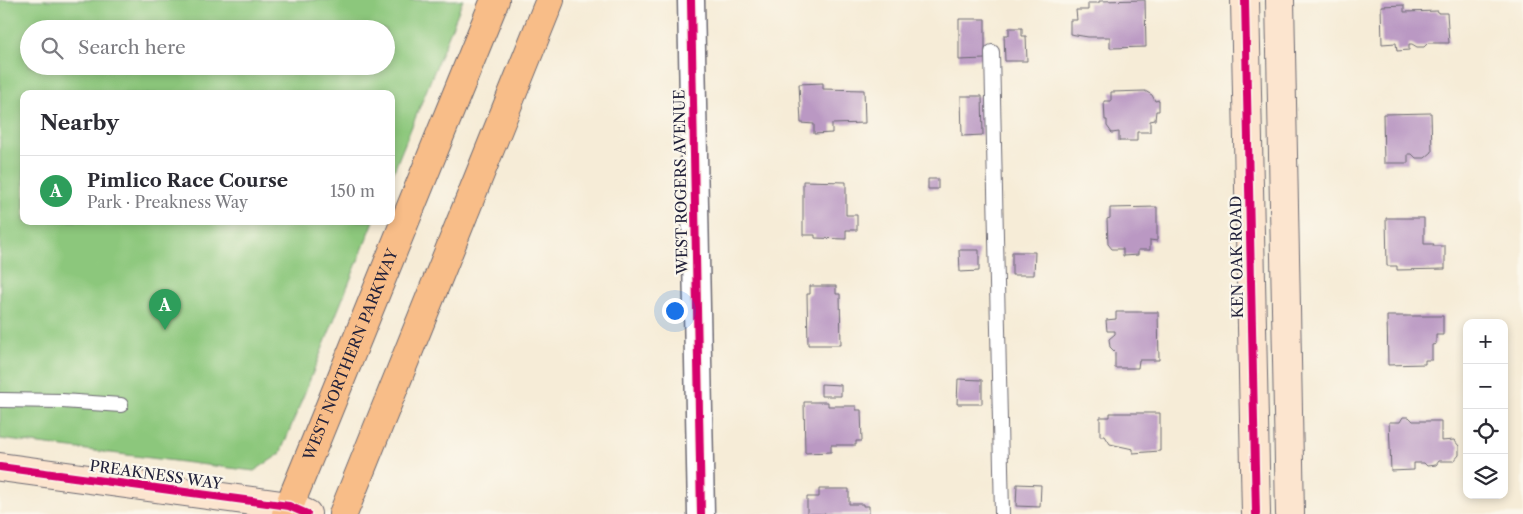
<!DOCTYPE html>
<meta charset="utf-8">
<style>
body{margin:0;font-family:"Libre Caslon Text",serif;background:#f7f7f7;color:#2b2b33}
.controls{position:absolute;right:15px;bottom:15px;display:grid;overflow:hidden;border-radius:10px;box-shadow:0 2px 8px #0003}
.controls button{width:45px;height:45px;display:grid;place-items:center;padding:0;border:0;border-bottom:1px solid #e1e1e2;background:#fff;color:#2b2b33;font:25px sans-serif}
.you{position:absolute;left:674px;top:310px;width:18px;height:18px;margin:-12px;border:4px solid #fff;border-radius:50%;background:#1a73e8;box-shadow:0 0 0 8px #1a73e833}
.badge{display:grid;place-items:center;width:32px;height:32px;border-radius:50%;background:#c8321e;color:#fff;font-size:16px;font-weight:700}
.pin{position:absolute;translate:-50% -41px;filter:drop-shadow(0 1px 2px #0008)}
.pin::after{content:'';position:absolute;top:26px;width:18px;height:15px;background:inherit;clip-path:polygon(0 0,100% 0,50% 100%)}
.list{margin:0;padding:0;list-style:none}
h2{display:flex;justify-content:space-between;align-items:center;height:65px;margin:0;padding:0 20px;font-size:21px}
h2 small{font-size:16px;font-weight:400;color:#7c7c81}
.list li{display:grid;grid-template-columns:32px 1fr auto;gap:15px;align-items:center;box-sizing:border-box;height:70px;padding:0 20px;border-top:1px solid #e1e1e2}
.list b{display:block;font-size:19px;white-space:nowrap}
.list p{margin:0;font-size:16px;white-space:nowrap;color:#7c7c81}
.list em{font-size:16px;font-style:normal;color:#7c7c81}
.icon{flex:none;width:28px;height:28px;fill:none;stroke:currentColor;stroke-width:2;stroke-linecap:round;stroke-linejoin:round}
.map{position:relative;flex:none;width:1523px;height:514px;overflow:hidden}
.search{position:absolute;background:#fff;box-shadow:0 2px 8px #0003;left:20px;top:20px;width:375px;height:55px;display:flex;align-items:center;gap:12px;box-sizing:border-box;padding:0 18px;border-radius:28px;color:#7c7c81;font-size:19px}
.panel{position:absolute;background:#fff;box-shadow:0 2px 8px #0003;left:20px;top:90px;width:375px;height:135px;border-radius:10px}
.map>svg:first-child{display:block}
</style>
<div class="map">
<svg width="1523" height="514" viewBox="0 0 1523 514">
<rect width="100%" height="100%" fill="#fbf7ec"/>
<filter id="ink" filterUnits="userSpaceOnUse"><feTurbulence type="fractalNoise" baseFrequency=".02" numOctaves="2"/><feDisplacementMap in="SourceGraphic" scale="10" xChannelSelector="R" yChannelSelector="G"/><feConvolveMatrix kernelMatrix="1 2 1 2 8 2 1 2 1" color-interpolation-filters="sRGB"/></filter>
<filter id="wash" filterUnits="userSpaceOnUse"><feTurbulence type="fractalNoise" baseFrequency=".0096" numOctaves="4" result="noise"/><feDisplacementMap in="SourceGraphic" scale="20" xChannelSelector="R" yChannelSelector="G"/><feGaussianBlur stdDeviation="1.12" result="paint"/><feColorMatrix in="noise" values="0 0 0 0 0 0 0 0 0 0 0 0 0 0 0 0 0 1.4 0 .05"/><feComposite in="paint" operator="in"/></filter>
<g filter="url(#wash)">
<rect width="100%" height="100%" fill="#f6ecd7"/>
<path fill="#8cc77c" stroke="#57745c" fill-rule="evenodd" d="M0,0H463L391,178V94H24V221H374L280,454L254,471L0,439ZM29,29H386V66H29Z"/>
<g id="blocks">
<path fill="#ba98c3" d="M1145,0L1146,47L1110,48V37H1088L1070,34V20H1077L1076,10H1088V3H1099V1Z
M1404,5V12L1438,11V13H1447L1449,43H1428L1424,47H1417L1412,44H1409V50L1397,51L1396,43L1382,44L1381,6Z
M959,19H985V59L959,60Z
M1009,28H1022V36H1026L1027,61H1005L1004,35H1009Z
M823,83V89L864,90L865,123L832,124V133L814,134V124L801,123L799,84Z
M1145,91L1152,95L1155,101L1159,100V111H1156L1155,120L1150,121V132H1137V141H1119V132L1112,133L1107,126V120H1105L1104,101H1111V92Z
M961,96H982L983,135L962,136Z
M1431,113L1432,152L1425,158H1416L1412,154H1408V163H1384L1383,114Z
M928,179H938V189H928Z
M803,181L846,182V215H857V230H846V239L815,238V235H803Z
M1157,207V241L1150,240V250H1138V255L1123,256V249H1112L1108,244L1107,219L1110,218V208Z
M1386,218H1424V244H1434L1433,246H1445V269L1397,270V266H1387Z
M959,250H979V271L960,272Z
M1012,252H1035L1034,275H1012Z
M810,286H836V294H840L841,345H808L807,294H810Z
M1116,312H1158L1159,360H1139L1138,368H1115V352L1110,347L1109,339L1115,334V331H1107L1106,320L1116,319Z
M1387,316H1443V335H1436V344L1432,345V360H1425V364L1388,365Z
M958,379L982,380V404H957Z
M821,384L841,385V396H821Z
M804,402H828V406H856V410H861L862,441H856V445H831V452L805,453Z
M1110,413H1160V451L1133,453V449L1110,444L1105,436H1100V417H1110Z
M1403,417H1409L1413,421H1441V441L1454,440L1459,446V455L1454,461H1439L1436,465L1427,466L1424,463H1414V470L1391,471L1389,422H1400Z
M1017,484L1041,485L1040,507L1016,506Z
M819,489H849V504H863V506H869V514H807V497H819Z"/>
</g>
</g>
<g filter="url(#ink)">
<use href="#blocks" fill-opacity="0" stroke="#6c6972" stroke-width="1"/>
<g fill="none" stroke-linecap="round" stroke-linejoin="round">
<defs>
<path id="lane" d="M992,52L1002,514
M0,400L62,401L121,405"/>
<path id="street" d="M691,0L701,514"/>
<path id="secondary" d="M1245,0L1256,514
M1280,0L1290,514
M0,467L289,506L307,514"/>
<g id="primary">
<path id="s1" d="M286,514L495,0"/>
<path d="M343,514L550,0"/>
</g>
</defs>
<use href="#lane" stroke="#6c6972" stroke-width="16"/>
<use href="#street" stroke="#6c6972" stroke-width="29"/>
<use href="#secondary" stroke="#6c6972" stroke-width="30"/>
<use href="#primary" stroke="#6c6972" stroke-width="30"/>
<use href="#lane" stroke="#fff" stroke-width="14"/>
<use href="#street" stroke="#fff" stroke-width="26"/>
<use href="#secondary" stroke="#fce5cf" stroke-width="28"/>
<use href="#primary" stroke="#f8bd88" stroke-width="28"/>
<defs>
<path id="cycleway" d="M691,0L701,514
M1245,0L1256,514
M0,467L289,506L307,514"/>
</defs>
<use href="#cycleway" stroke="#fbf7ec" stroke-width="11"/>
<use href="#cycleway" stroke="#d6006c" stroke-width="8"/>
</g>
</g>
<g text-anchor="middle" stroke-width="4.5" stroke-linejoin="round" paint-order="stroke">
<g font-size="15" fill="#22223b" stroke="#fbf7ec">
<text transform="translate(681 182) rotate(-91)" y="5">WEST ROGERS AVENUE</text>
<text transform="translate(1237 257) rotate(-91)" y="5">KEN OAK ROAD</text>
<text dy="5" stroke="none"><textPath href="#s1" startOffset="172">WEST NORTHERN PARKWAY</textPath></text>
<text transform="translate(156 475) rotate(8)" y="5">PREAKNESS WAY</text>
</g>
</g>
</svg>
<div class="controls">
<button>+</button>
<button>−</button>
<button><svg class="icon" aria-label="locate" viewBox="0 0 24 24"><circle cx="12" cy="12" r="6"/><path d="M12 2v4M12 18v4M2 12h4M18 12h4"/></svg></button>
<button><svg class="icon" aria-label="layers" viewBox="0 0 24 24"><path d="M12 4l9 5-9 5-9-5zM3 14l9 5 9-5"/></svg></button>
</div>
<div class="you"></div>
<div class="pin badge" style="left:165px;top:330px;background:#2e9e5b">A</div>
<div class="search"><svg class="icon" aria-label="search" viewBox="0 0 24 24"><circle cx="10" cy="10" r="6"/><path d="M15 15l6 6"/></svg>Search here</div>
<section class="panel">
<h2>Nearby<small></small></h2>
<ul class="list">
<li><span class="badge" style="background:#2e9e5b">A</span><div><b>Pimlico Race Course</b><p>Park · Preakness Way</p></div><em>150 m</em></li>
</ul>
</section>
</div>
